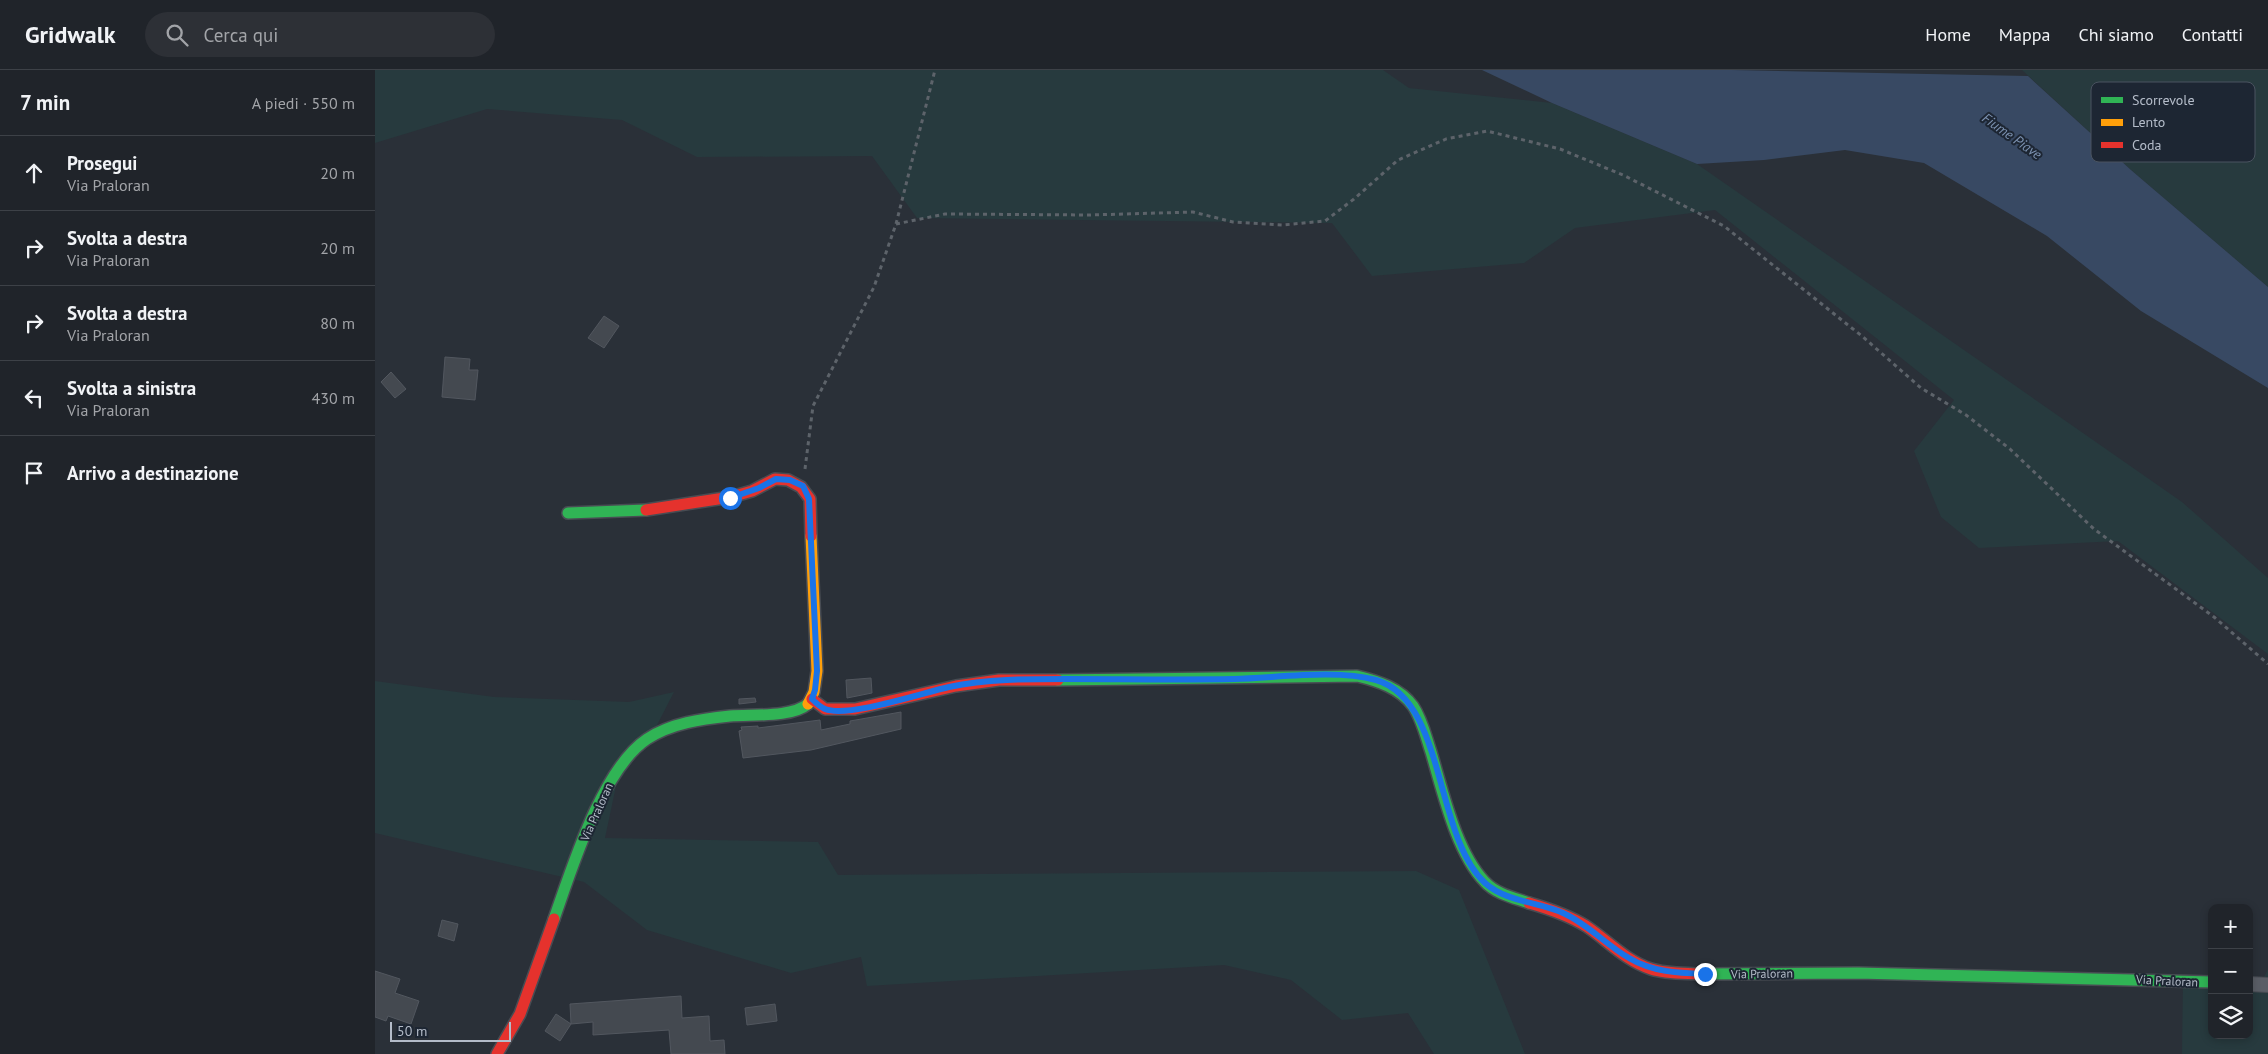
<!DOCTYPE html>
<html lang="it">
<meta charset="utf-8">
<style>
body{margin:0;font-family:"PT Sans",sans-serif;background:#2d3036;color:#f1f3f6}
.controls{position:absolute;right:15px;bottom:15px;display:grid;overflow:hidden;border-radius:10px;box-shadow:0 2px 8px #0003}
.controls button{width:45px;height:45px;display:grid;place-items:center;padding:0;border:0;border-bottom:1px solid #3d4147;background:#20242a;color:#f1f3f6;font:25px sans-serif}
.scale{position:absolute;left:15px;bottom:12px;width:121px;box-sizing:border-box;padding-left:5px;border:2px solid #b4bcc9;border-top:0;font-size:14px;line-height:18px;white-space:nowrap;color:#b4bcc9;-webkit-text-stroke:4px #1d2633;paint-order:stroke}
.stop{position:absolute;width:15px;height:15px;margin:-11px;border:4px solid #1a73e8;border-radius:50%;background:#fff}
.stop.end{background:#1a73e8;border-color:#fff;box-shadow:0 1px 5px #0008}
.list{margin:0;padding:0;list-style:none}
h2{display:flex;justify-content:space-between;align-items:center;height:65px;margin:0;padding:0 20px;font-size:21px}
h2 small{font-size:16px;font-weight:400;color:#a2a4a8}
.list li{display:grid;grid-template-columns:32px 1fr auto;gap:15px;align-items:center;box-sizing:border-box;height:75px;padding:0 20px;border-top:1px solid #3d4147}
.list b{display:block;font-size:19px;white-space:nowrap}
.list p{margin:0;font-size:16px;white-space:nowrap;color:#a2a4a8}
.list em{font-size:16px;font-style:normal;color:#a2a4a8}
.icon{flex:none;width:28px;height:28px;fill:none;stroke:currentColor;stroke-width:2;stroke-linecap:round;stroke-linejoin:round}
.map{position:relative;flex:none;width:1893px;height:984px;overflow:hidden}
header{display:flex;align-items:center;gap:30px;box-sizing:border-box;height:70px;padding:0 25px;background:#20242a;border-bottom:1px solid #3d4147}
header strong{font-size:24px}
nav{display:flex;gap:28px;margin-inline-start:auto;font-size:18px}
.search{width:350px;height:45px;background:#2d3036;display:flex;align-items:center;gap:12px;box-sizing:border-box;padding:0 18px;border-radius:28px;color:#a2a4a8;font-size:19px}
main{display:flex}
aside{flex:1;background:#20242a}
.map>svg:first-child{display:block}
</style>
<header>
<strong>Gridwalk</strong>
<div class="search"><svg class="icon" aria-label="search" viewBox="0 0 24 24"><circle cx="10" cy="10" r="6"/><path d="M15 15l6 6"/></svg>Cerca qui</div>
<nav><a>Home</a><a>Mappa</a><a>Chi siamo</a><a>Contatti</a></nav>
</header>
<main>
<aside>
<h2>7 min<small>A piedi · 550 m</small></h2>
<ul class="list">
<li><svg class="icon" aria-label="ahead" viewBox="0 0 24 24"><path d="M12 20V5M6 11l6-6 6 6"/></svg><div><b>Prosegui</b><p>Via Praloran</p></div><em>20 m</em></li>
<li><svg class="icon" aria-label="right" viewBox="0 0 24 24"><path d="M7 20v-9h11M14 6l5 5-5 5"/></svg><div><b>Svolta a destra</b><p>Via Praloran</p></div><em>20 m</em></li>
<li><svg class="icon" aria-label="right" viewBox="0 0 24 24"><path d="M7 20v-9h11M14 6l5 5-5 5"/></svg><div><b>Svolta a destra</b><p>Via Praloran</p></div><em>80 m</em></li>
<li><svg class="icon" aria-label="left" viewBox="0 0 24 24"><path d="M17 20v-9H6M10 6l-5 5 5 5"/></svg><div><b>Svolta a sinistra</b><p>Via Praloran</p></div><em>430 m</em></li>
<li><svg class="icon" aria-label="arrive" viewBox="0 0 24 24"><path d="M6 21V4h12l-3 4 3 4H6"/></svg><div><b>Arrivo a destinazione</b></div></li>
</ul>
</aside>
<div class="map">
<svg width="1893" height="984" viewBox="0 0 1893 984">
<rect width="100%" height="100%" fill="#2a3038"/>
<path fill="#273a3e" d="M0,0H1008L1034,18L1177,33L1322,94L1807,432L1893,508V584L1743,471L1604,478L1566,447L1539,381L1579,330L1340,140L1200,158L1149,193L997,206L957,153L542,148L497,86L322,87L247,50L112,39L0,73Z
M1647,0H1893V217L1756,100Z
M0,611L119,627L254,632L299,622L280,659L241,716L230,768L443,772L463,805L1041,801L1084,820L1150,984H1059L1033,943L967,950L916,910L849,895L492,916L486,887L416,903L272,860L209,812L0,763Z
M1893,899V984H1807L1808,910H1837V965H1874V911H1887Z"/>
<path fill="#384963" d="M1107,0H1357L1653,6L1756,100L1893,217V318L1766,241L1672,166L1549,93L1470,80L1389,90L1322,94L1177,33Z"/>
<path fill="#444950" stroke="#52575f" d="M229,246L244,256L229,278L213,268Z
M70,287L95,289L94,300H103L100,330L67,327Z
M16,302L31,319L20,328L6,312Z
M496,608L497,623L472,628L471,610Z
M380,628L381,632L364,634V629Z
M526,642V659L436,680L368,688L364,661L367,660L366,657L383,656V658L445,650L446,660L475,654V651Z
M67,850L83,854L79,871L63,866Z
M0,901L25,909L20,923L44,931L36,954L13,946L11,951L0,947Z
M306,926L307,948L334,946L335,971L349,970L350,984H296L294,960L218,965V952L196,954L195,934Z
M400,934L402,951L372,955L370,938Z
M181,944L196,954L185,971L170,961Z"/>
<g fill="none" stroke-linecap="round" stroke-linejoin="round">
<defs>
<path id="street" d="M1874,914L1893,915"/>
<path id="fast" d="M193,443L271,440
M683,610L982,606C1003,611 1025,618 1038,636C1047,649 1051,667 1056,682C1068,722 1081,782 1110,812C1121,824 1140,828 1154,833
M179,849C197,798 227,699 272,669C296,653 327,649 355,646C377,644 416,648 433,634
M1326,904L1483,903L1837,912"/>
<path id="slow" d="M433,634L439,622L442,601L436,466"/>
<path id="jam" d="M271,440L356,427L377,421L400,409L413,410L426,417L435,429L436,466
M437,629L450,639H480L581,616L624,610H683
M1154,833C1175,839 1193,845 1211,856C1232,870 1251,891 1276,899C1291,904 1309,903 1326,904
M122,984L145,944L179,849"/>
</defs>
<use href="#street" stroke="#484c53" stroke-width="16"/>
<use href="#fast" stroke="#484c53" stroke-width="14"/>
<use href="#slow" stroke="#484c53" stroke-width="14"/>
<use href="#jam" stroke="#484c53" stroke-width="14"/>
<path stroke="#5d636a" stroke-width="3" stroke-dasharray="4 4" stroke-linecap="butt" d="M521,154L570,144L715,145L818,142L858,152L908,155L950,151L979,129L1023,90L1071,69L1112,61L1185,79L1248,105L1349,156L1488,267L1546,318L1591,345L1635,379L1719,459L1839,547L1893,594
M430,399L438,336L499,217L521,154L560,0"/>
<use href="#street" stroke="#5a5e66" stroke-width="14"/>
<use href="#fast" stroke="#30b455" stroke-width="11"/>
<use href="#slow" stroke="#ff9f0a" stroke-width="11"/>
<use href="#jam" stroke="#e5322d" stroke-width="11"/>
</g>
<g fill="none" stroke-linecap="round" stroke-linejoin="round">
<path stroke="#1a73e8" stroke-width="6" d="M355,428L384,418L401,409L415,410L428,416L434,429L442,601L440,620L437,629C440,632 445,637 450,639C473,648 547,623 574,617C612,609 651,609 690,609C746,609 802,610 859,609C902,608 960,599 1001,610C1071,630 1059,766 1110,813C1131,832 1164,832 1188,843C1213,854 1231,875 1254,888C1277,902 1303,903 1330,904"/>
</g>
<g text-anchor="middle" stroke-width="4" stroke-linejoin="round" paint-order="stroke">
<g font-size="12" fill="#b4bcc9" stroke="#1d2633">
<text transform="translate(222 742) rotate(-66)" y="4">Via Praloran</text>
<text transform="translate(1387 904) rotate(-1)" y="4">Via Praloran</text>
<text transform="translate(1792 911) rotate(3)" y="4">Via Praloran</text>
</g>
<g font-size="14" font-style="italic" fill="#7c92b1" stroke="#1d2633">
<text transform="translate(1637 66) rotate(35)" y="5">Fiume Piave</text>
</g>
</g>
<rect x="1716" y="12" width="164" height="80" rx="8" fill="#1d2633" stroke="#4a5360" stroke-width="1"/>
<rect x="1726" y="27" width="22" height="6" fill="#30b455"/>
<rect x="1726" y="49" width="22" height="7" fill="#ff9f0a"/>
<rect x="1726" y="72" width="22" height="6" fill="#e5322d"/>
<g font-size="14" fill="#b4bcc9">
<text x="1757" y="35">Scorrevole</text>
<text x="1757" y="57">Lento</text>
<text x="1757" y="80">Coda</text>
</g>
</svg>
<div class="controls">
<button>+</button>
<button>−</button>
<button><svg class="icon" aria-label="layers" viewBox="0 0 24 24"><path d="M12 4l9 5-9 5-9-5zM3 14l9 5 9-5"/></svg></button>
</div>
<div class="scale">50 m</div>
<div class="stop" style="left:355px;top:428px"></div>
<div class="stop end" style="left:1330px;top:904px"></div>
</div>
</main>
